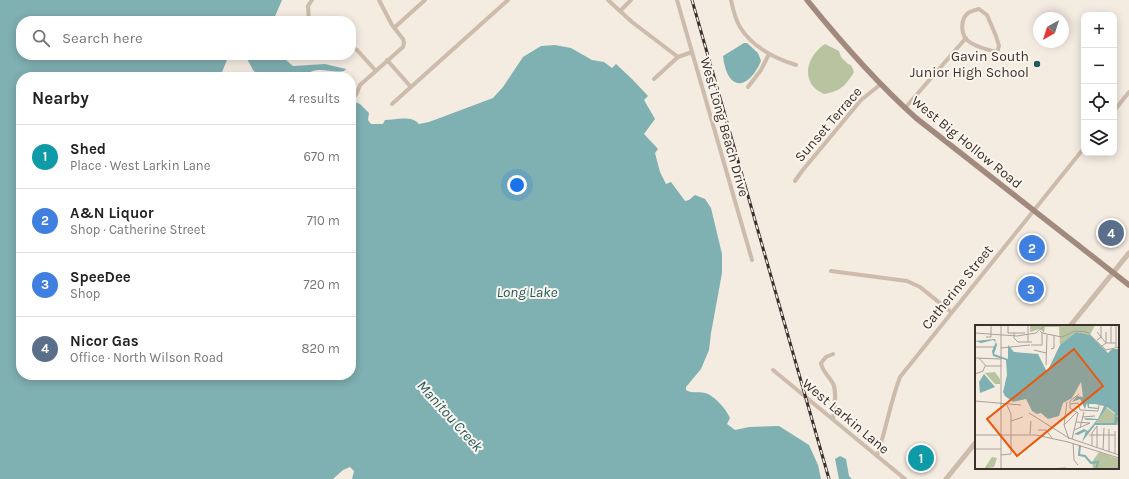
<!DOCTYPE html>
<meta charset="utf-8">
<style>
body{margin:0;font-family:Karla,sans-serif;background:#f6f6f6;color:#222}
.controls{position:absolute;right:12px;top:12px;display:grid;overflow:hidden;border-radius:8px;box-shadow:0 2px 10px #0003}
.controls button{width:36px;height:36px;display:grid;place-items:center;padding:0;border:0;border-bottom:1px solid #e0e0e0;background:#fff;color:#222;font:20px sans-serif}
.compass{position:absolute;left:1033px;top:12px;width:36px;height:36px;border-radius:50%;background:#fff;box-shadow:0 2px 10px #0003;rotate:219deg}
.you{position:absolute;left:517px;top:185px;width:14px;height:14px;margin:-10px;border:3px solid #fff;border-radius:50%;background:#1a73e8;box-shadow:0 0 0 6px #1a73e833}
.badge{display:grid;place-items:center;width:26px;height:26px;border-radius:50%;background:#ea580c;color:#fff;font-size:13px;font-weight:700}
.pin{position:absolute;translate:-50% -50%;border:2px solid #fff;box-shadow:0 1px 4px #0006}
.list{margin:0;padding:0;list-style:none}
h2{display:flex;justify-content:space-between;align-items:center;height:52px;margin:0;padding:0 16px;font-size:17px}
h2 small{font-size:13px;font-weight:400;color:#767676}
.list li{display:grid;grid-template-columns:26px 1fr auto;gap:12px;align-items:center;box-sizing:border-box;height:64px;padding:0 16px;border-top:1px solid #e0e0e0}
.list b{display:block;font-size:15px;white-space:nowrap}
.list p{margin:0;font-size:13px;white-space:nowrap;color:#767676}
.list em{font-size:13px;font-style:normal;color:#767676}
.icon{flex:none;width:22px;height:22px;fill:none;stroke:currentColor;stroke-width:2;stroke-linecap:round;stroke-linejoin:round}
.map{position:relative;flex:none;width:1129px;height:479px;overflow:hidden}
.search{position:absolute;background:#fff;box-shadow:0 2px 10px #0003;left:16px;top:16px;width:340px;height:44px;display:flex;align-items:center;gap:10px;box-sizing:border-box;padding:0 14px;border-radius:16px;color:#767676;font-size:15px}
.panel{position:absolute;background:#fff;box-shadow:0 2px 10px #0003;left:16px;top:72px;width:340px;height:308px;border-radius:16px}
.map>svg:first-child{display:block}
</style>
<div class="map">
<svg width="1129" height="479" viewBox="0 0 1129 479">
<rect width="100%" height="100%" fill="#f4ebe1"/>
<path fill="#b8c4a0" d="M825,44L839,51L841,57L848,64L851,65L854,72C845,87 840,91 824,94C818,91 812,87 810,81C804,67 813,52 825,44Z"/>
<path fill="#7fb0b2" d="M0,0H282L273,21H21V55H229L220,77H21V375H351V100L360,104L369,113L368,120L371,124H383L385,120C396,120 411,115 419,124L429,122L493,98L503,87L523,57L541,46L555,45L571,48L592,60L604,62L612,68L616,64L632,79L648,96L644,100L655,119L644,134L658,149L655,153L660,172L666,184L671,182L685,201L689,200L695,195L705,199L711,208L722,254V273L711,333L709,350L701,369L686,387V390C693,394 698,391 705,393C714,395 727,410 730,418L727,424L735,430L749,427L779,426L809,445L818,465L821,479H352L354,471L350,467L343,470L333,479H0Z
M744,43H747L758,53L761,61C748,91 727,92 723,56Z
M245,55H280L293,66L325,64L346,69L344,71C331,74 315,64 304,77H259L253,70Z
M840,456L846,459L849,476L852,479H839L835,459Z"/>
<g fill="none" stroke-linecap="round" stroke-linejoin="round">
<path stroke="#cdbbac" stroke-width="4" d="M608,0L632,22L678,57
M677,0L752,260
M731,0C733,9 735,19 740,27C752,47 774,58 796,65
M979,9L987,15L996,36L999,46L997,52C988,50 971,45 965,38C961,31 961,20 967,14C970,11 975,10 979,9Z
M620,11L631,0
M309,21L308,6L312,0
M395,27L425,0
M351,47L357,50L376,71
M387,60L411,87
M654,79L678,57L692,52
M748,87L761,70L769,54
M351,98L356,95L360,85L403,47L404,43L403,39L392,25L379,0
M392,104L508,0
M905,108L966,38
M1114,111L1129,92
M795,181L802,171L861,100L881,84
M831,271L907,281L920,287L951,312
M773,370L905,479
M833,419C834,409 838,390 832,382C828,375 822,371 821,363L826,357L833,354
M877,456C886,430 890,403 900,377L1084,148"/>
<path stroke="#cdbbac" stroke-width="5" d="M1070,326L1129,253
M946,479L976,442"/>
<path stroke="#a18a7d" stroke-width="5.5" d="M807,0C841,42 876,82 916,118L1129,285"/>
<defs>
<path id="rail" d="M692,0L829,479"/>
</defs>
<use href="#rail" stroke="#3b302b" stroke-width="3"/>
<use href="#rail" stroke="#fbf5ee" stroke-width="1.5" stroke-dasharray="4.5" stroke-linecap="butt"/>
</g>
<circle fill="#1f5a5e" stroke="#fbf5ee" stroke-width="1.5" cx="1037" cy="64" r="4"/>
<g text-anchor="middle" stroke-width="4" stroke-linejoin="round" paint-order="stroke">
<g font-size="14" fill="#3b302b" stroke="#fbf5ee" text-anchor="end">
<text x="1029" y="61">Gavin South<tspan x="1029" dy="16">Junior High School</tspan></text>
</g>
<g font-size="14" fill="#3b302b" stroke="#fbf5ee">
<text transform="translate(828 124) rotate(-49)" y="5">Sunset Terrace</text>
<text transform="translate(725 127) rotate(74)" y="5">West Long Beach Drive</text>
<text transform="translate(967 142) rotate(39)" y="5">West Big Hollow Road</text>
<text transform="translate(957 287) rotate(-51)" y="5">Catherine Street</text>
<text transform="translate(846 416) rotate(40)" y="5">West Larkin Lane</text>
</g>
<g font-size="15" font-style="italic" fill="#1f5a5e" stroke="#fbf5ee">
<text x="527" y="297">Long Lake</text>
<text transform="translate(450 416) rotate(48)" y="5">Manitou Creek</text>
</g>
</g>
<g transform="translate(975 325)">
<rect width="144" height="144" fill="#f4ebe1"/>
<path d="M55,0H120L115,10L101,7L85,20L84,2H70L69,8L65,4L55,7ZM20,47L25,54V59H20L10,48ZM131,82L141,90H144V107L143,100L121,98ZM124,127L144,134V144H118L117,137ZM17,132L22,133L19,142L9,144Z" fill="#b8c4a0"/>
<path d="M101,7L115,10L133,28L137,24H144V90L140,91L144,93L141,100H120L107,117L111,106L103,110L99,109L109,104L113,106L122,95H111L109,93L123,94L129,81L120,79H114V82L124,83L122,84L113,83L112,78L110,84L105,74L97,77L102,71L108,72L106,57L97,73L88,78L84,91L73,94L66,88L62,89L57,86L51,74L38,77L30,71L28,67L32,50L31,35L18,31L17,26L21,17L18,15L6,18L0,16L20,14L22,20L19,29L33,34V20L39,27L63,29L72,47L85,20ZM132,82L140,88L139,98H121ZM9,49L20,62L5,68L4,57Z" fill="#7fb0b2" fill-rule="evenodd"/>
<path fill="none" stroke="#7fb0b2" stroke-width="2" d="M105,120L104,130L110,131L116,138L123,137L121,144"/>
<path fill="none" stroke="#aaa098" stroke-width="1" d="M33,0V8H50M141,0V23M136,1V18M65,6L67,8L87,12L100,6L112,7L131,25L144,22M122,7L131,18H141M0,8L42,11L61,8L70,0M39,8V13L43,17H57M11,12H16V0M122,15L126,12V0M53,17V0M56,20H67V8M127,21L131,18V7M0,22H19M26,23L55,20M76,24L79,23V11M59,25L71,28M0,33L26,34M4,33L11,41H26M71,40L72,10M0,49L8,46L10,41M0,76L46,80M92,77L89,100L94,114M95,79L103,78L105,85M105,85L123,86L124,80M54,88L94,113L144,130M107,92L120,91M36,96L48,92M101,97L115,98M89,100L102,87M122,101V122M105,103L109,87M134,104V127M63,105H71L77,113M99,105L115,98M140,106V128M55,109L56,96M0,110H61L93,117L144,133M114,110H140M97,114L103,88L95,83V76L104,69M98,118L99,135L103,140M117,120V108L122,101M0,124H26M128,125L129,103M26,130L36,129V89L32,80M26,144V0M69,144L91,143"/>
<path fill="#e8590c" fill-opacity="0.15" stroke="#e8590c" stroke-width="2" d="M99,24L128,61L42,131L12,94Z"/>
<rect width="144" height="144" fill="none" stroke="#3b302b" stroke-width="2"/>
</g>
</svg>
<div class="controls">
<button>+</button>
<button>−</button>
<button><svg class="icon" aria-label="locate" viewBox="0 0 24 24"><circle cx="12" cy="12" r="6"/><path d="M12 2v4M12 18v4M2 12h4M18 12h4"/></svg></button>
<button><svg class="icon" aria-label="layers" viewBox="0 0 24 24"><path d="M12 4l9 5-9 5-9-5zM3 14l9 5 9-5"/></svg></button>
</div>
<svg class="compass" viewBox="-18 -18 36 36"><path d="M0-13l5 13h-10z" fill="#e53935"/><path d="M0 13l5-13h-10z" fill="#767676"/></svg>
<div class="you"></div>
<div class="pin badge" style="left:921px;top:458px;background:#0f9aa8">1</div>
<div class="pin badge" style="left:1032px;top:248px;background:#3f7fe0">2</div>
<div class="pin badge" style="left:1031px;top:289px;background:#3f7fe0">3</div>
<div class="pin badge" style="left:1111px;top:233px;background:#5c6f8a">4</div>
<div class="search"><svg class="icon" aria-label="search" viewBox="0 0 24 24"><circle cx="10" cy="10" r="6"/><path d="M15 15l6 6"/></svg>Search here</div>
<section class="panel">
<h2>Nearby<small>4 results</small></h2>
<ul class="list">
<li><span class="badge" style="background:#0f9aa8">1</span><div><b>Shed</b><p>Place · West Larkin Lane</p></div><em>670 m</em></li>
<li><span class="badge" style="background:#3f7fe0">2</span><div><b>A&amp;N Liquor</b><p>Shop · Catherine Street</p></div><em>710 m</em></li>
<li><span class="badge" style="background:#3f7fe0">3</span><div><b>SpeeDee</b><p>Shop</p></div><em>720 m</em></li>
<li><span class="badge" style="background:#5c6f8a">4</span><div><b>Nicor Gas</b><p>Office · North Wilson Road</p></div><em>820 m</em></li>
</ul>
</section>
</div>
